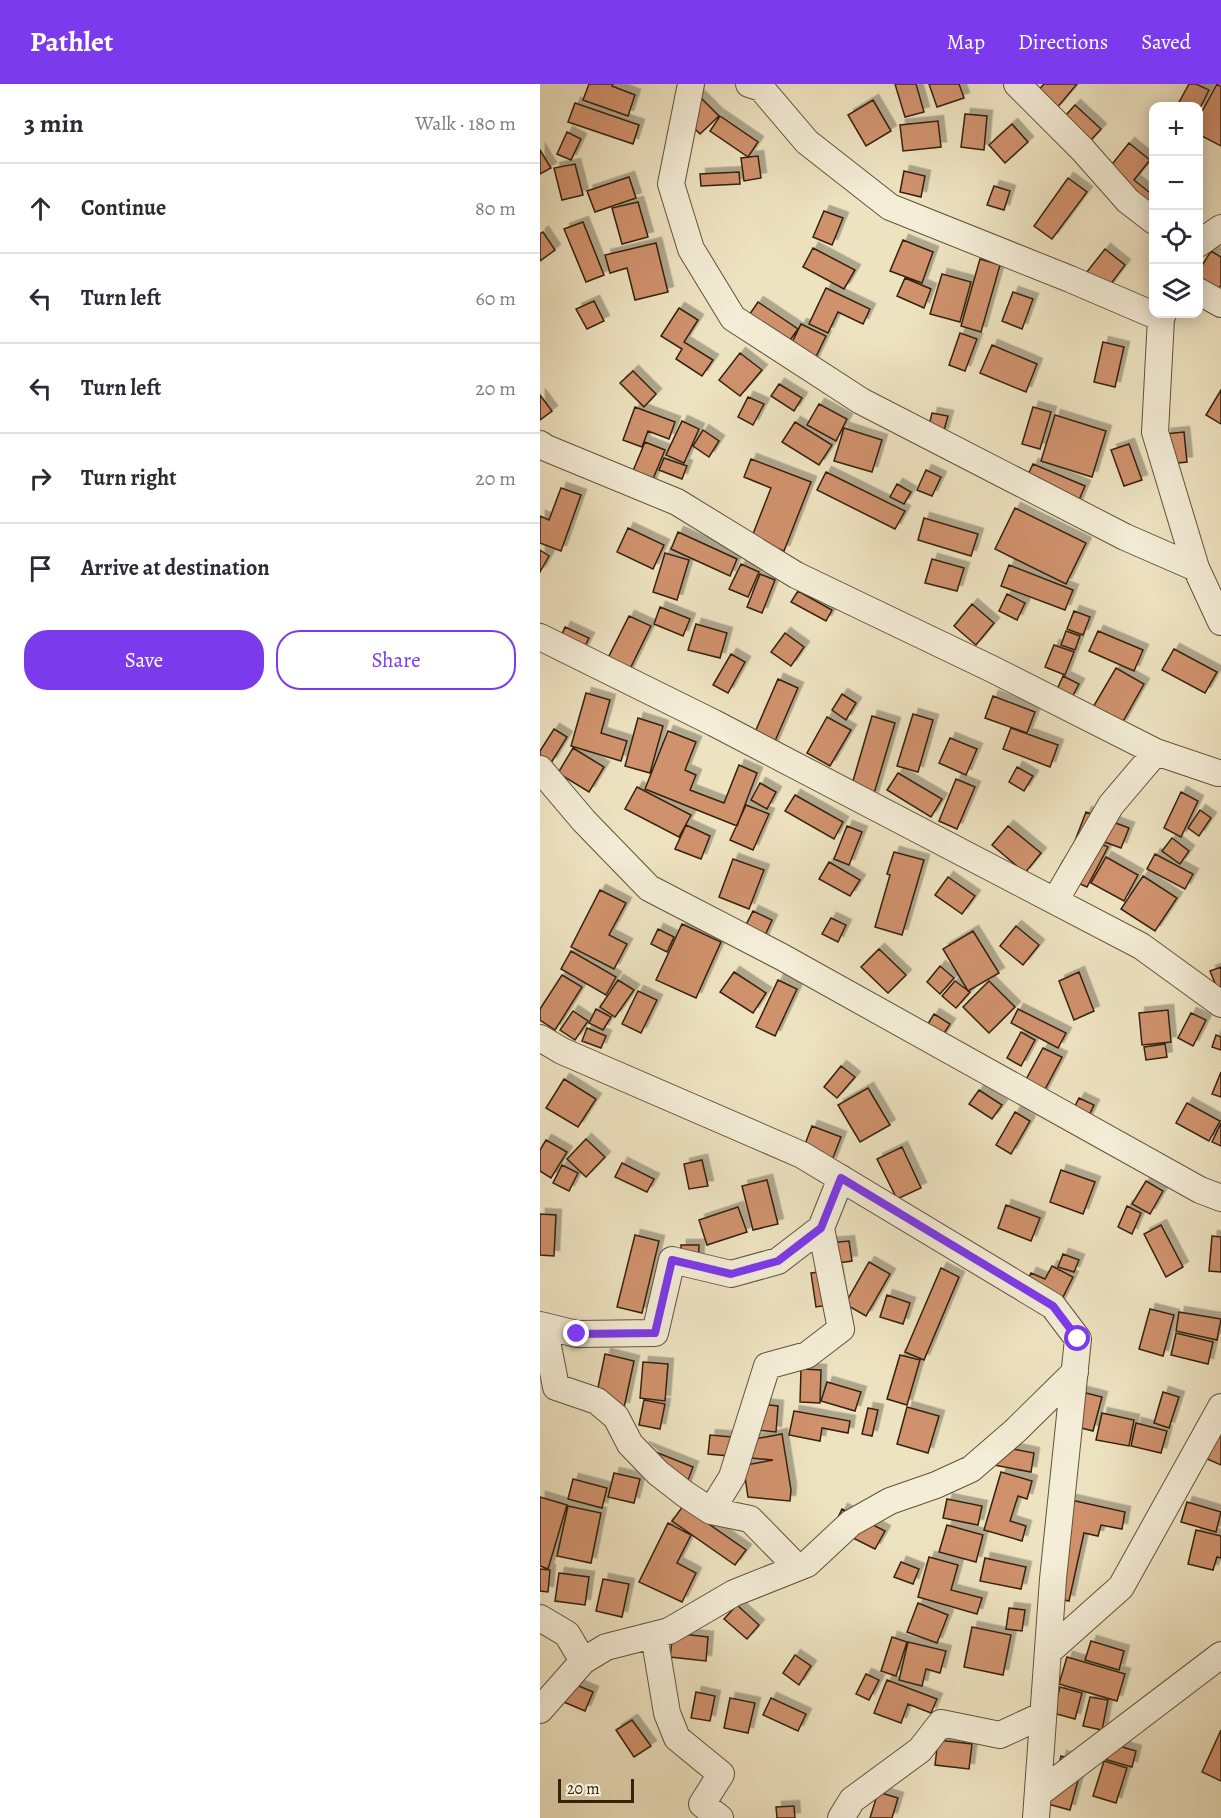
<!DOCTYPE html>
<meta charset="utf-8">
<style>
body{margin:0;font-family:Alegreya,serif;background:#f2f2f3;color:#2b2b33}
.controls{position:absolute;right:18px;top:18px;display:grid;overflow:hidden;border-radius:12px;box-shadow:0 3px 15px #0003}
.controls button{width:54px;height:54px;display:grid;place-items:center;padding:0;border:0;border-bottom:2px solid #e1e1e2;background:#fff;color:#2b2b33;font:30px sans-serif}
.scale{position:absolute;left:18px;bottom:15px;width:76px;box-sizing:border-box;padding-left:6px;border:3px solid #35210c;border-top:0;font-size:16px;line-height:21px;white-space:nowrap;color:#35210c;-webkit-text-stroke:4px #f4edd7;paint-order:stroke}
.stop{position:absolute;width:18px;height:18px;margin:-14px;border:4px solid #7c3aed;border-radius:50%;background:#fff}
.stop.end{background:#7c3aed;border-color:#fff;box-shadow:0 2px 6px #0008}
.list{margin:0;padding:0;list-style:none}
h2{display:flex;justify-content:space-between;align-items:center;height:78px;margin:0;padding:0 24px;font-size:26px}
h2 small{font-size:20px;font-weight:400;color:#7c7c81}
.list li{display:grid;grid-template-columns:39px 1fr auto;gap:18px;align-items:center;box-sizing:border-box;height:90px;padding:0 24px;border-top:2px solid #e1e1e2}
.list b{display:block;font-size:22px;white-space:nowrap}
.list em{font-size:20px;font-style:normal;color:#7c7c81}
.actions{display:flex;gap:12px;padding:18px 24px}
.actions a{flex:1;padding:14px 0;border:2px solid #7c3aed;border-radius:24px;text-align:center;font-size:21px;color:#7c3aed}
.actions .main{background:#7c3aed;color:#fff}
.icon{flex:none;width:33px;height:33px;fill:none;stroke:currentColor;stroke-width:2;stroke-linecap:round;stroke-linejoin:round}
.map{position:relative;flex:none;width:681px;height:1734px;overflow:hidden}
header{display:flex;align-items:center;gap:36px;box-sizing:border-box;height:84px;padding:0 30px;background:#7c3aed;color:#fff}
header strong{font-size:28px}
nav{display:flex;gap:33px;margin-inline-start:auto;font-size:21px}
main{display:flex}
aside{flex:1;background:#fff}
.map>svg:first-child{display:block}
</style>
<header>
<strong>Pathlet</strong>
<nav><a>Map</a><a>Directions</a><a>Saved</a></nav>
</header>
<main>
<aside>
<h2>3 min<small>Walk · 180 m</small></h2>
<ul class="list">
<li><svg class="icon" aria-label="ahead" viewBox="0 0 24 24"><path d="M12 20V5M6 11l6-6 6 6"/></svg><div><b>Continue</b></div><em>80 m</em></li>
<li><svg class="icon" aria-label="left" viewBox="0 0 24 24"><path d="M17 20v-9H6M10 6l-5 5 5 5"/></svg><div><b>Turn left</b></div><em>60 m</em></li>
<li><svg class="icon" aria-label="left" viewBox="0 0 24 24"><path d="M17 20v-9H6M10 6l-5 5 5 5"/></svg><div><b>Turn left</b></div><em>20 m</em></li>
<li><svg class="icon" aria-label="right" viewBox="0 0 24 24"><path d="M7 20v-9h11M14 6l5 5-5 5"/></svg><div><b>Turn right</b></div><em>20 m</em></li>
<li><svg class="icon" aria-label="arrive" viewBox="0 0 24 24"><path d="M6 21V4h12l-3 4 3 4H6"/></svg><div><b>Arrive at destination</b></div></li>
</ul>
<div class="actions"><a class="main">Save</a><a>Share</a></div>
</aside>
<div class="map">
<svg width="681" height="1734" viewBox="0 0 681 1734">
<defs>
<filter id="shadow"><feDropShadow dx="5.5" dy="-5.5" stdDeviation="0" flood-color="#0004"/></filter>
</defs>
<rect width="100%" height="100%" fill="#eee3c1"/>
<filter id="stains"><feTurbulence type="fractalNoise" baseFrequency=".00333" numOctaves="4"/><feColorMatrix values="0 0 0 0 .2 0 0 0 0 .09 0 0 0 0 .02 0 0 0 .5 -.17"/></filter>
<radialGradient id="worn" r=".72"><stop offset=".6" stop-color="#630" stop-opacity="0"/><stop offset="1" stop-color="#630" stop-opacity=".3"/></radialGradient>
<path fill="#d0926d" stroke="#35210c" stroke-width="1.5" filter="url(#shadow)" d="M49,0H73L72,2L95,11L88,32L43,16Z
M355,0H376L384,28L365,33Z
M389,0H419L424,14L397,23Z
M504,0H537L516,25L497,8Z
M649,0H656L669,6L658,28V22H637Z
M677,0L681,3V62L658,50V35Z
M152,5L179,32L160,50L133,23Z
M333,16L351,47L326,62L308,31Z
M35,19L99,41L93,60L28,38Z
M535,21L561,45L543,65L517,41Z
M425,30L447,32L444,66L421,63Z
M180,32L218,58L208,73L170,47Z
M398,37L401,63L363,67L360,41Z
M472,40L488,58L465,79L449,61Z
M27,48L41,55L31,76L17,70Z
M589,59L610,76L594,96L614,112V124L561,94Z
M0,66L11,84L0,90Z
M218,72L221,94L204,97L201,74Z
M35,80L43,111L22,116L14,84Z
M364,87L385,92L381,113L360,108Z
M199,88L200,100L161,102L160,90Z
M89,93L96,114L55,128L47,107Z
M528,94L547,108L512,155L494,142Z
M454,102L470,107L464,126L447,121Z
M98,118L108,153L82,160L72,124Z
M284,127L303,134L292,161L273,153Z
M43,138L64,191L46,198L24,145Z
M3,148L15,166L0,177V150Z
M363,156L393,168L382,199L350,187Z
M116,159L128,208L95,216L87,184L70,189L65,171Z
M273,164L315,186L304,205L263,183Z
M565,165L585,181L567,205L546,189Z
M671,167L681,173V201L678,206L658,194V188Z
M440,175L460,181L441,248L421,242Z
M402,190L431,198L420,238L390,230Z
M365,194L391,205L384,224L357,212Z
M286,204L330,225L323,240L298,228L288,249L269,240Z
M473,208L493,215L482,245L462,237Z
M54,217L64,237L47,245L36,225Z
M218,218L258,245L241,269L201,243Z
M139,224L158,236L144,258L173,276L162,292L136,275L142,265L121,252Z
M261,240L286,252L271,283L246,271Z
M420,249L437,255L425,287L409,281Z
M563,258L584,263L575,303L554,298Z
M452,261L497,280L486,308L440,289Z
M200,269L222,286L200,312L179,296Z
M93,287L116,310L104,323L80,299Z
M239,300L262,314L254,327L231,312Z
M681,306V340L666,331Z
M0,311L12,327L0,336Z
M208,313L224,320L213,341L198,333Z
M279,320L307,335L296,357L267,341Z
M95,323L135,338L129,355L108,347L102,363L83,356Z
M493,323L511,328L500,365L482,360Z
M392,329L408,332L403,350L388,346Z
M515,331L566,347L552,393L501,377Z
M142,337L159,345L144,379L126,371Z
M255,338L292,361L279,381L242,358Z
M304,344L342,356L332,388L294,377Z
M163,346L179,357L169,373L153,362Z
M644,348L647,378L628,380L625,350Z
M105,358L125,366L108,407L88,399Z
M589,360L602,396L584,402L571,366Z
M124,374L147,382L142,395L119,386Z
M211,375L271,398L244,467L211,455L231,404L204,393Z
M493,380L545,402L537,421L484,399Z
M386,386L401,393L392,412L377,406Z
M286,388L365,427L355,445L277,406Z
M357,400L371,408L364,420L350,413Z
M21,404L41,411L21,467L0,459V432L9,436Z
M475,424L546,459L526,500L455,465Z
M384,434L438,450L431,472L378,456Z
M88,444L124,461L113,485L77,468Z
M138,448L197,475L190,492L131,465Z
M0,466L9,472L0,488Z
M125,469L149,476L137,516L113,508Z
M392,475L424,484L417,507L385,499Z
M201,480L219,488L208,513L189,505Z
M469,481L533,506L525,526L461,502Z
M220,490L235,496L222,529L207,523Z
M258,507L292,526L286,537L251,518Z
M467,510L485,519L477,536L459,527Z
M432,520L454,539L436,561L414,542Z
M120,523L150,535L143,552L114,540Z
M534,527L550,533L543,551L527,545Z
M89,532L111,542L86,593L64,582Z
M156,540L187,549L180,574L148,566Z
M25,543L49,554L43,566L20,555Z
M526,547L540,552L535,566L521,561Z
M558,547L603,566L594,587L549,567Z
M245,549L264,563L251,582L231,568Z
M514,561L534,568L525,591L505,583Z
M634,565L677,588L665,609L622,586Z
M191,570L205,578L188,609L173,601Z
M576,584L604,600L581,641L552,625Z
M523,592L539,600L531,615L516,608Z
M238,595L258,604L232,664L212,655Z
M46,609L70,616L61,649L87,657L81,677L31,662Z
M302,610L316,619L306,636L292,626Z
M453,612L495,628L487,649L445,634Z
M373,630L393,636L378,688L357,682Z
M332,632L355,639L333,713L310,707Z
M287,633L311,646L290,682L267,669Z
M98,634L123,642L110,689L85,682Z
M471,644L518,661L510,683L463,665Z
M14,645L27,653L11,679L0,672V667Z
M128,647L156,658L145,686L156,691L150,706L184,719L199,681L217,689L197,742L105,705Z
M410,654L437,665L426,691L399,679Z
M33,664L64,683L49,708L18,689Z
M477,683L493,692L484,707L469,698Z
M358,689L402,715L391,733L347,706Z
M416,695L435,703L417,745L399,737Z
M220,699L236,708L227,725L211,716Z
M97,703L151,731L139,753L85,725Z
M641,708L658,717L641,753L624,744Z
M255,711L303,738L294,755L245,727Z
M206,721L229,730L213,766L190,756Z
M660,726L671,734L659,752L648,744Z
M546,728L589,744L581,764L548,752L528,775Z
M146,741L170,752L161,775L135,765Z
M307,742L322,748L309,781L294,775Z
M468,742L501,769L485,789L452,761Z
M632,754L649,767L640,780L622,767Z
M551,755L568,763L547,803L538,799L506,810L523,777L537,783Z
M354,768L384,776L362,851L335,843L350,791L347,790Z
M615,770L653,790L645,805L607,785Z
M566,773L598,791L584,817L551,799Z
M193,775L224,786L209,825L179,813Z
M289,778L320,796L310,812L279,795Z
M603,792L637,814L615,847L581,825Z
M408,793L435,812L422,830L395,811Z
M60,806L86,819L69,851L87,860L74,885L31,863Z
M213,827L232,836L222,858L202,849Z
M291,834L306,841L298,858L282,850Z
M142,840L181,858L156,914L116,896Z
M476,842L499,861L483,881L460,862Z
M118,845L134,853L127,868L111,860Z
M433,847L459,889L428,907L403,865Z
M339,865L366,891L348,909L321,883Z
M31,867L76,893L66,911L21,885Z
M400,882L414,894L400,910L387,898Z
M681,883V914L670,887Z
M194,888L226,909L213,929L180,908Z
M539,888L554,927L534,936L519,897Z
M22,891L42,903L15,946L0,936V925Z
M78,896L94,906L75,933L60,923Z
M238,896L257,905L235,952L216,943Z
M415,897L430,908L416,924L402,912Z
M449,897L475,923L449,949L423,923Z
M98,907L117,916L101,949L82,940Z
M56,925L71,933L63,946L49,939Z
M478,925L526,949L518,964L471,939Z
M628,926L631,958L602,961L599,929Z
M33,927L48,937L35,956L20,946Z
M651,929L666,936L653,962L638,954Z
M394,930L410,940L399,957L383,948Z
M47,944L66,952L61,964L42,957Z
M481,948L495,956L481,982L467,974Z
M676,951L681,953V966L672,963Z
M625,960L627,973L606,976L604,963Z
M503,964L522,973L501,1013L482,1003Z
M301,982L315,993L297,1014L284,1003Z
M681,988V1013L672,1010Z
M24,995L56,1015L38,1043L6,1024Z
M328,1004L350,1041L320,1058L298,1021Z
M439,1006L462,1021L452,1035L429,1020Z
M539,1014L554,1021L543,1044L528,1036Z
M647,1019L680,1037L669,1057L636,1039Z
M475,1028L490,1037L471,1070L456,1061Z
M681,1039V1062L672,1058Z
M272,1042L301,1053L291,1079L262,1068Z
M46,1055L65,1073L46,1093L27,1075Z
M6,1056L27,1068L11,1094L0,1087V1066Z
M362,1063L381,1104L357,1115L337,1075Z
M162,1076L168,1102L149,1105L144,1080Z
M82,1079L114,1095L107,1108L75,1093Z
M22,1081L38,1089L29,1107L13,1099Z
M521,1086L555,1098L543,1130L510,1118Z
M227,1096L238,1140L213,1146L202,1102Z
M606,1097L623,1107L610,1130L592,1120Z
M466,1121L500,1134L491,1157L458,1144Z
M587,1122L601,1129L592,1150L578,1143Z
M198,1123L207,1148L167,1161L159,1136Z
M0,1130L16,1131L14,1172L0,1171Z
M621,1141L643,1183L626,1193L604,1150Z
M95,1151L119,1157L102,1229L77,1223Z
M672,1152L681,1153V1188L669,1187Z
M309,1157L312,1177L291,1180L288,1159Z
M141,1161H159L158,1191L141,1190Z
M523,1170L539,1176L534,1188L518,1183Z
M329,1178L350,1190L326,1232L305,1220Z
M512,1182L533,1193L516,1227L481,1209L491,1189L505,1195Z
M401,1184L419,1193L384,1276L365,1268Z
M297,1186L302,1219L276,1223L271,1189Z
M347,1211L370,1219L363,1240L340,1233Z
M610,1225L634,1231L623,1272L599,1265Z
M639,1228L681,1235L677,1256L636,1247Z
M636,1249L673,1258L668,1280L631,1271Z
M65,1270L94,1277L84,1324L55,1318Z
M360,1271L380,1276L367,1321L347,1315Z
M103,1278L128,1280L125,1317L100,1314Z
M261,1285L281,1286L280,1319L260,1318Z
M287,1298L321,1308L315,1327L281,1317Z
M538,1307L562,1313L553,1347L530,1341Z
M623,1308L639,1313L629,1344L614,1339Z
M104,1316L125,1320L120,1345L99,1341Z
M210,1319L238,1322L236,1348L208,1345Z
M367,1323L399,1332L388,1369L357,1360Z
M328,1324L338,1326L332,1352L322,1350Z
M254,1327L310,1337L308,1349L282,1344L280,1357L249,1351Z
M562,1329L594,1336L589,1362L556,1356Z
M596,1339L627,1347L621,1369L591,1362Z
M681,1343V1381L658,1371Z
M242,1350L251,1406L250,1417L208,1413L205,1393L206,1381L233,1376L168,1370L170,1351L215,1355Z
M447,1360L494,1369L491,1388L443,1379Z
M103,1363L153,1383L146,1402Z
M461,1388L492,1397L487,1415L478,1412L470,1437L486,1442L482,1457L444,1446Z
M74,1389L100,1395L94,1419L68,1413Z
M33,1395L67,1404L62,1424L28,1415Z
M0,1413L27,1421L8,1485L0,1482Z
M407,1415L442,1422L438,1441L403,1434Z
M531,1416L585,1428L582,1445L561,1441L558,1452L544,1449L529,1517L510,1513Z
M647,1418L681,1428L676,1448L641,1438Z
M28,1422L61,1429L51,1479L17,1472Z
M143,1422L206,1466L195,1481L132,1437Z
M302,1425L345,1447L335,1465L293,1444Z
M128,1439L151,1451L137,1479L156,1489L142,1518L99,1498Z
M407,1441L443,1451L436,1478L399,1468Z
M656,1446L681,1452V1474L677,1473L673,1486L648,1480Z
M389,1473L418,1481L411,1506L442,1514L437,1530L378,1513Z
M445,1474L486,1483L481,1505L440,1497Z
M361,1478L379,1485L373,1500L354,1493Z
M0,1485L10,1486L8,1508L0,1507Z
M19,1489L49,1493L45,1521L15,1517Z
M63,1495L89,1500L82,1533L56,1527Z
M378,1519L408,1531L397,1559L367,1548Z
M197,1521L219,1541L207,1555L184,1535Z
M469,1524L485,1526L482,1547L466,1545Z
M432,1543L471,1551L463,1591L424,1583Z
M133,1549L168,1553L166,1577L130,1573Z
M352,1553L367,1558L356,1592L341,1587Z
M551,1557L584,1567L579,1586L545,1576Z
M368,1558L406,1567L400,1589L386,1585L382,1602L359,1596Z
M255,1571L271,1582L259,1601L243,1589Z
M527,1573L585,1590L577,1617L519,1600Z
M326,1590L339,1596L329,1616L316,1610Z
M20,1594L53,1608L45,1627L12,1613Z
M347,1596L397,1615L391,1629L368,1620L361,1639L334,1629Z
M520,1603L542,1609L535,1635L513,1629Z
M156,1608L175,1612L170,1637L151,1634Z
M550,1613L568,1616L562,1646L543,1642Z
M190,1614L215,1619L208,1649L184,1644Z
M231,1614L266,1630L258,1647L223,1631Z
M92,1636L111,1662L94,1673L76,1646Z
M681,1646V1697L662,1688Z
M555,1655L596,1667L592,1683L550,1671Z
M398,1656L432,1660L429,1685L395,1681Z
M521,1672L543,1678L530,1726L489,1715L516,1693Z
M564,1677L587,1684L576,1719L553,1712Z
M338,1708L358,1714L352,1734H330Z
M254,1722L255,1734H237L236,1723Z"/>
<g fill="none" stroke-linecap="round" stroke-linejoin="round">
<defs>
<path id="street" d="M151,0L131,100L151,165L193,234L321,317L585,453L656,484
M209,0L221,4L267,58L350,123L530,195L621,234
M477,0L542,65L588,117L614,137
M658,160L681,144
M658,207L681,220
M623,230L621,234L615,348L656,484L681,538
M0,360L6,364L137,418L256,491L452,585L616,668L678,689
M0,553L174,639L601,862L681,920
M0,685L44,737L109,804L242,873L660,1106L681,1114
M515,817L571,721L616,668
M0,954L22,967L262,1071L513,1222L538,1255L513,1495L496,1734
M0,1241L37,1250L115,1249L132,1176L191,1190L238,1177L281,1144L301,1094
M4,1242L16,1303L57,1317L76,1333L90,1360L118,1389L145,1410L171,1427L210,1435L257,1483
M171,1427L192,1393L227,1282L267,1271L301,1245L281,1144
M0,1534L27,1550L43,1577
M114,1551L127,1629L137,1654L181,1690L162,1720L180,1734
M508,1568L581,1503L681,1323
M0,1626L43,1577L66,1563L129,1547L194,1509L267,1480L311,1439L350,1417L396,1401L431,1385L475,1347L535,1288
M498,1710L681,1571
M301,1734L312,1716L380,1666L401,1639L460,1651L503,1631"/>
</defs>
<use href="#street" stroke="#635239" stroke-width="28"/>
<use href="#street" stroke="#f4edd7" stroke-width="26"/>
</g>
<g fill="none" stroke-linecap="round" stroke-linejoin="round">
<path stroke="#7c3aed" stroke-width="8" d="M37,1250L115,1249L132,1176L191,1190L238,1177L281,1144L301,1094L513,1222L538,1255"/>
</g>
<rect width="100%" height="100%" filter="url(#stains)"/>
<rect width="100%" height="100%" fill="url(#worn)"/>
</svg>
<div class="controls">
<button>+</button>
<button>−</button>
<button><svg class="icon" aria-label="locate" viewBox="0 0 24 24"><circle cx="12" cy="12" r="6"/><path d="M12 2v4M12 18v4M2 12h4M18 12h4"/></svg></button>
<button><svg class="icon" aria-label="layers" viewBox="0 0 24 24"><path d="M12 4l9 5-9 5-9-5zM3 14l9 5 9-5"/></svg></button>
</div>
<div class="scale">20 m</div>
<div class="stop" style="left:538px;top:1255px"></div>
<div class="stop end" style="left:37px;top:1250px"></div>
</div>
</main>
